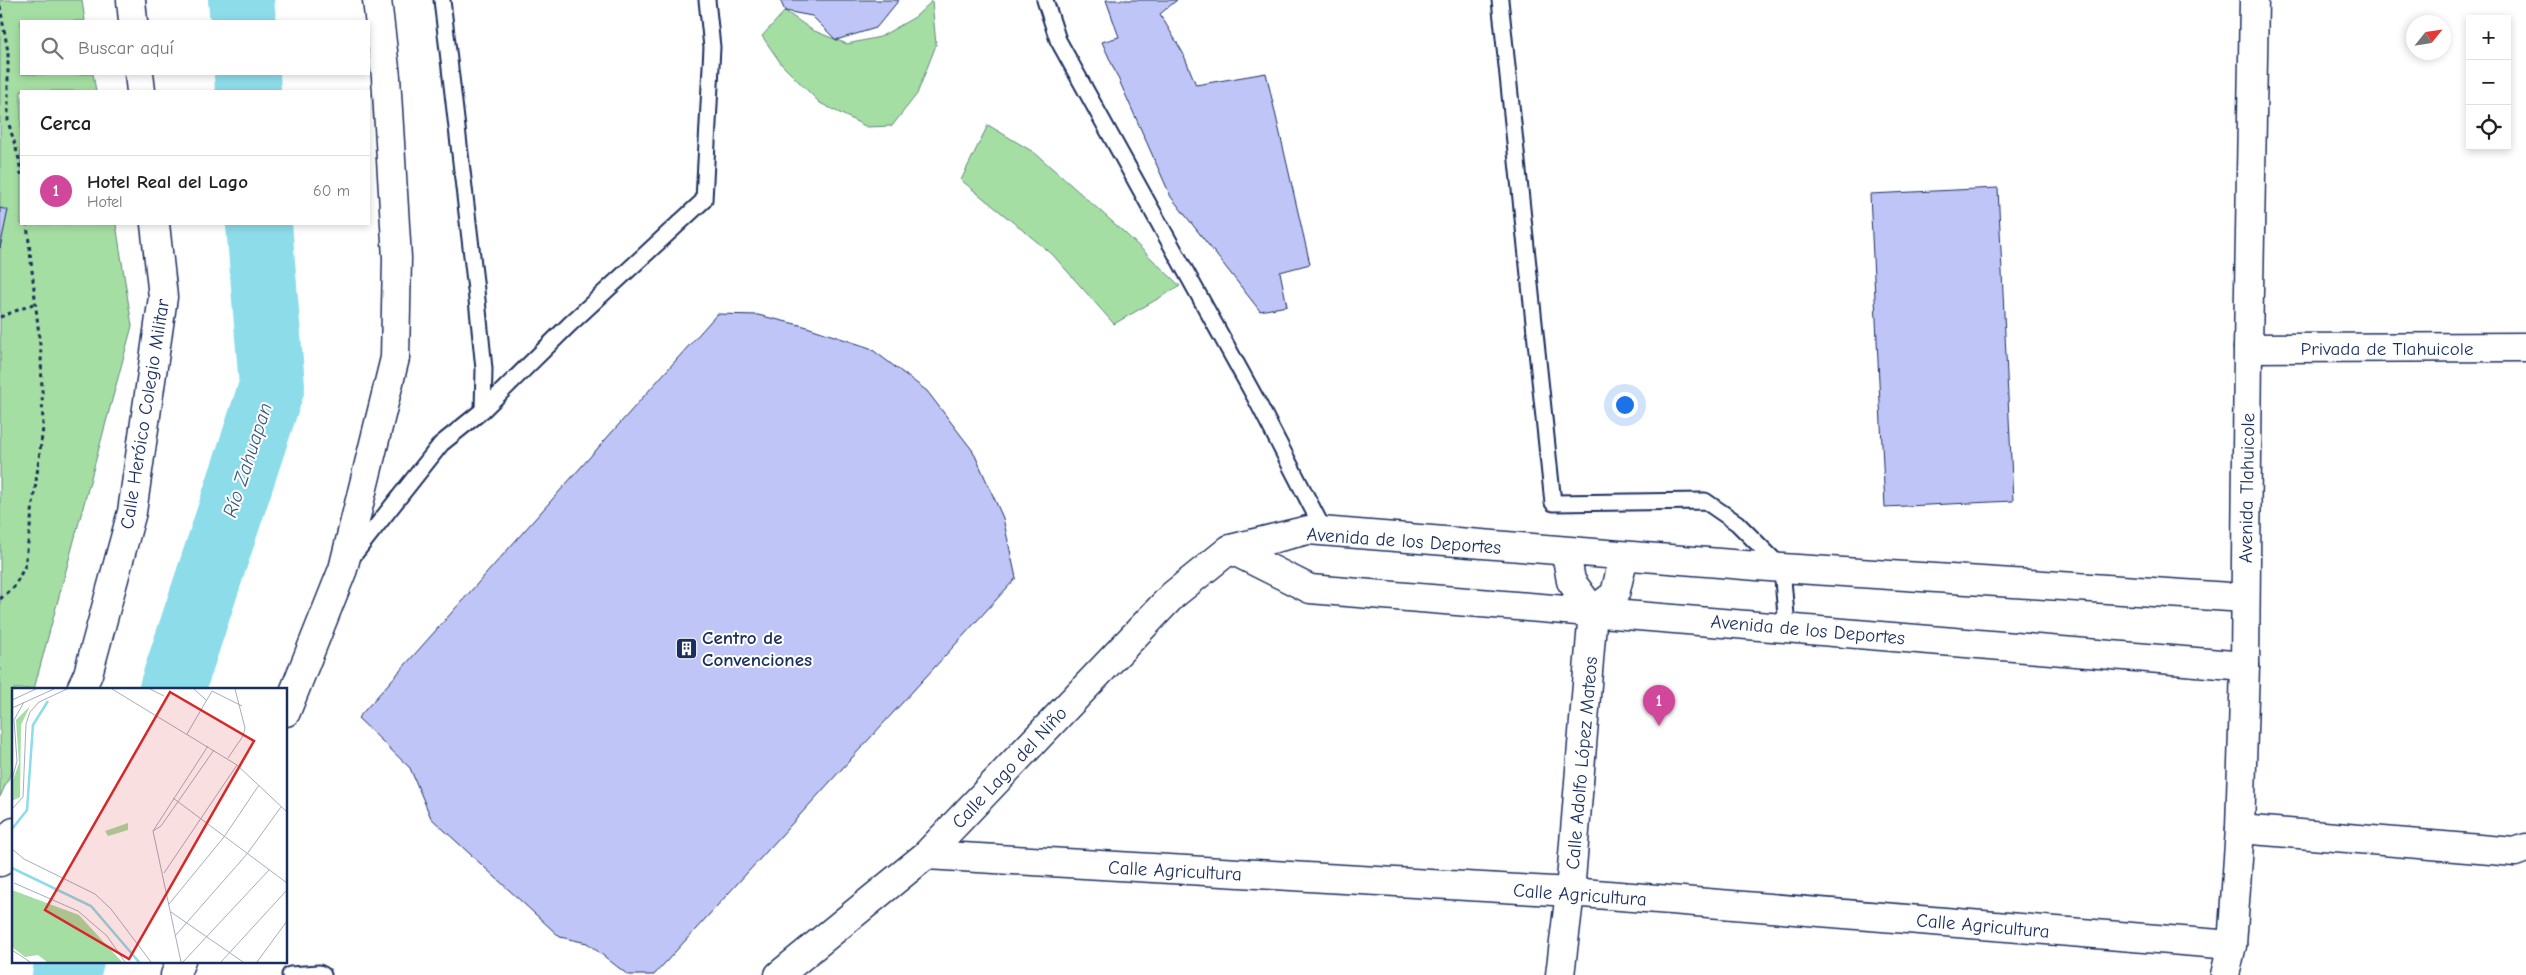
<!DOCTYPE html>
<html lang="es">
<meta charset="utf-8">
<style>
body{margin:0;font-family:"Comic Neue",sans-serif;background:#f2f2f2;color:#202124}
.controls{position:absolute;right:15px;top:15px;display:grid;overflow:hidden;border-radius:0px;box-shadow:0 2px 8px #0003}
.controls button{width:45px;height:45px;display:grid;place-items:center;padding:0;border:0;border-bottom:1px solid #e0e0e0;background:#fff;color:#202124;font:25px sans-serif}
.compass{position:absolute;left:2406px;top:15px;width:45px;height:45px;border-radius:50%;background:#fff;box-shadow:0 2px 8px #0003;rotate:60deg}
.you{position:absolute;left:1624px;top:404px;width:18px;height:18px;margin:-12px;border:4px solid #fff;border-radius:50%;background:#1a73e8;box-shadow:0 0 0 8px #1a73e833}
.badge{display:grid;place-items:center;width:32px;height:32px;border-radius:50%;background:#b45309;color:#fff;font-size:16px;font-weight:700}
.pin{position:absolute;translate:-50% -41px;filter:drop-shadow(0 1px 2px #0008)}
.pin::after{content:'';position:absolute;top:26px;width:18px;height:15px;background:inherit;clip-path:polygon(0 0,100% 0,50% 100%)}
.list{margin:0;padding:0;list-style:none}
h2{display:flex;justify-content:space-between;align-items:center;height:65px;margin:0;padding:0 20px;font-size:21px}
h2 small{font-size:16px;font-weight:400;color:#757577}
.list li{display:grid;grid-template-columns:32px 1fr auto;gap:15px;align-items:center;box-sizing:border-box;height:70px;padding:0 20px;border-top:1px solid #e0e0e0}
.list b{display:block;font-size:19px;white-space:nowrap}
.list p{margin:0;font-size:16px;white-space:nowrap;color:#757577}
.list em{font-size:16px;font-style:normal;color:#757577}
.icon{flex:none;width:28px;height:28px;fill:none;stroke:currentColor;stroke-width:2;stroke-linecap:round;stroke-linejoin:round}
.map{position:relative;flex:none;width:2526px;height:975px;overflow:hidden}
.search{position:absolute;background:#fff;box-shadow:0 2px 8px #0003;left:20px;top:20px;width:350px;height:55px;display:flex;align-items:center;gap:12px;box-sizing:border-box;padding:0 18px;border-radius:0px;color:#757577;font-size:19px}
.panel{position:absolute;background:#fff;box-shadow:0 2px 8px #0003;left:20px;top:90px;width:350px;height:135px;border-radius:0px}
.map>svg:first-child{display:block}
</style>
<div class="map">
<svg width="2526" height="975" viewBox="0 0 2526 975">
<rect width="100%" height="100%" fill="#fff"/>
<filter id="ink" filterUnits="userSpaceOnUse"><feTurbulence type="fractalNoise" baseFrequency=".02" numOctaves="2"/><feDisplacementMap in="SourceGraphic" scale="10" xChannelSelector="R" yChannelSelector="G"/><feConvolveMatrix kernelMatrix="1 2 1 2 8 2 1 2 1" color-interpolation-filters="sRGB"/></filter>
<g filter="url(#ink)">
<path fill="#a5dea2" stroke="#608680" d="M0,0H82L85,21H21V74H93L96,91H21V224H116L132,326L34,689H14V766L0,797Z
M932,1L936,45L917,94L892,126L867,127L820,103L782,65L762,36L785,11L812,30L847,44L880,37L915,17Z
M988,125L1035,153L1125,233L1180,286L1114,324L1052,254L961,180Z"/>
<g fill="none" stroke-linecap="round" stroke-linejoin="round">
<path stroke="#8ddcea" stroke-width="66" d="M241,0L243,21
M247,74L248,91
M172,689L272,386L259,224
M65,975L71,961"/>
</g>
<path fill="#bfc6f7" stroke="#1b2f5e" d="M780,0H899L876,28L836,40L812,16L785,11Z
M1106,0H1177L1160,14L1183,53L1196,85L1266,73L1310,264L1280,272L1287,306L1260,311L1171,197L1102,42L1119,37Z
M1998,188L2013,501L1885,507L1870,194Z
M0,208L8,210L0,248Z
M717,314L758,315L804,326L870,348L927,391L973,451L1003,518L1016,578L654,975H628L587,943L560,937L431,818L410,768L358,718Z"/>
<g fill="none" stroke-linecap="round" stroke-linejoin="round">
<defs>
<path id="service" d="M442,0L476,290L484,369L483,410
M1045,0L1058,40L1256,399L1324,531
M1500,0L1553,503L1705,501L1737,523L1782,568L1787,627
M352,557L441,444L483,410L569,325L704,200L712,47L707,0
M290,975L319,973L323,975"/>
<path id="minor" d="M131,0L133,21
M139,74L141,91
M2248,348L2526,347
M1230,549L1310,589L2245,666
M1593,611L1615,594L1624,556
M81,689L88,674L132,512L163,297L155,224
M2240,829L2515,852L2526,848
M926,855L1570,892L2232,945
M0,862L14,832
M779,975L926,855L1173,595L1230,549L1308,530L1782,568L2245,598
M1560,975L1570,892L1593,611L1571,581L1566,552"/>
<path id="tertiary" d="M286,712L343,569L395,358L397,258L386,77L377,0
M175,975L181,961"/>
<path id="secondary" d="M2225,975L2232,945L2240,829L2245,666L2248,348L2254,0"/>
</defs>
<use href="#service" stroke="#1b2f5e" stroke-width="19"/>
<use href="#minor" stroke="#1b2f5e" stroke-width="31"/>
<use href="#tertiary" stroke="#1b2f5e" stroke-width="31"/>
<use href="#secondary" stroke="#1b2f5e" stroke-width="31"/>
<path stroke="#1b2f5e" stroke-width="3" stroke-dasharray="4 4" stroke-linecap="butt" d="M0,6L8,52V121L19,159L21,175
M0,317L36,303
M0,599L14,587L25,566L43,428L41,354L27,224"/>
<use href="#service" stroke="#fff" stroke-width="15"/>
<use href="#minor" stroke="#fff" stroke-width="28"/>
<use href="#tertiary" stroke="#fff" stroke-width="28"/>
<use href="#secondary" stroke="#fff" stroke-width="28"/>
</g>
</g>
<defs>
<symbol id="building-square" viewBox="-11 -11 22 22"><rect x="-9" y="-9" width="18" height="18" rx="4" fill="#1b2f5e" stroke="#fff"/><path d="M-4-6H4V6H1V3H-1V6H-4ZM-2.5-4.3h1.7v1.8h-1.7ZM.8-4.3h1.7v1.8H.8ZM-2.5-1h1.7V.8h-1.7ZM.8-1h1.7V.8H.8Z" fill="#fff"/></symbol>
</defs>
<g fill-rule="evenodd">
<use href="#building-square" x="674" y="636" width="25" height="25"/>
</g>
<g text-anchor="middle" stroke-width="4" stroke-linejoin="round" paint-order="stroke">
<g font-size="19" fill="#1b2f5e" stroke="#fff">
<text x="2387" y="355">Privada de Tlahuicole</text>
<text transform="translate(144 414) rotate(-81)" y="7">Calle Heróico Colegio Militar</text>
<text transform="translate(2246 488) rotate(-89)" y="7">Avenida Tlahuicole</text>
<text transform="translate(1404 540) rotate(4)" y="7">Avenida de los Deportes</text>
<text transform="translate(1808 629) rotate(5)" y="7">Avenida de los Deportes</text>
<text transform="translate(1581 763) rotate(-85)" y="7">Calle Adolfo López Mateos</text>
<text transform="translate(1009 767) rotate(-47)" y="7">Calle Lago del Niño</text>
<text transform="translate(1175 870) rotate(3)" y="7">Calle Agricultura</text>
<text transform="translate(1580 894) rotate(4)" y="7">Calle Agricultura</text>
<text transform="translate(1983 925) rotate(5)" y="7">Calle Agricultura</text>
</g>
<g font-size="19" font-weight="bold" fill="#1b2f5e" stroke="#fff" text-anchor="start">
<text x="702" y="644">Centro de<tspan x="702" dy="22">Convenciones</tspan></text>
</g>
<g font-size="20" font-style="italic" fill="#385a81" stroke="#fff">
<text transform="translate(247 460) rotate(-72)" y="7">Río Zahuapan</text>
</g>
</g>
<g transform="translate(12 688)">
<rect width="275" height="275" fill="#fff"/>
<path d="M18,18L9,37L8,109L0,113V95L7,75L4,32ZM116,135V142L96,148L93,143ZM0,202L67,227L110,274H35L26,267L13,269L0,259Z" fill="#a5dea2"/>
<path fill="none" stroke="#8ddcea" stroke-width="2.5" d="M0,141L15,122L21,37L36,13M0,180L79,218L127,274"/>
<path fill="none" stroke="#a4acbf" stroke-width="1" d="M100,1L225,77L275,124M138,1L152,8M182,1L194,12M0,12L24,1M0,20L42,1M175,46L200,3L230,18M216,70L231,48L233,40L223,1M0,92L5,73L2,32L12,14M161,110L275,195M0,121L11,109L14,36L18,24L27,14L55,1M141,143L149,138L202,62M0,161L12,171L83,206L99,221L139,274M152,185L225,77M2,195L66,223L95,248L113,274M157,216L212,149L247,97M159,224L231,274M163,248L235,166L269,119M0,262L18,274M169,274L141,143L196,58M171,274L257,182M209,274L275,202M245,274L275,233"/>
<path fill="#d62828" fill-opacity="0.15" stroke="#d62828" stroke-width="2.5" d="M158,4L242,53L117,271L33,222Z"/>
<rect width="275" height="275" fill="none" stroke="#1b2f5e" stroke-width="2.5"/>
</g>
</svg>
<div class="controls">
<button>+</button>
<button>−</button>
<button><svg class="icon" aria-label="locate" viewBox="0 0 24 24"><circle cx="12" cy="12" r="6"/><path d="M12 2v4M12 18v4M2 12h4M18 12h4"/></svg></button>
</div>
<svg class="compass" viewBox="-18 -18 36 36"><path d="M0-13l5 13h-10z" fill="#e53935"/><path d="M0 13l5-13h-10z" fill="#757577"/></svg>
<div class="you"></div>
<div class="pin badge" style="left:1659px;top:726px;background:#d1479c">1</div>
<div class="search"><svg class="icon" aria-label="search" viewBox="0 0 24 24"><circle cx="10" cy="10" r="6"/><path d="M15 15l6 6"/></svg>Buscar aquí</div>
<section class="panel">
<h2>Cerca<small></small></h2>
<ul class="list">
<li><span class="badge" style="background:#d1479c">1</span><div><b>Hotel Real del Lago</b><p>Hotel</p></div><em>60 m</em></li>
</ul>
</section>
</div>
